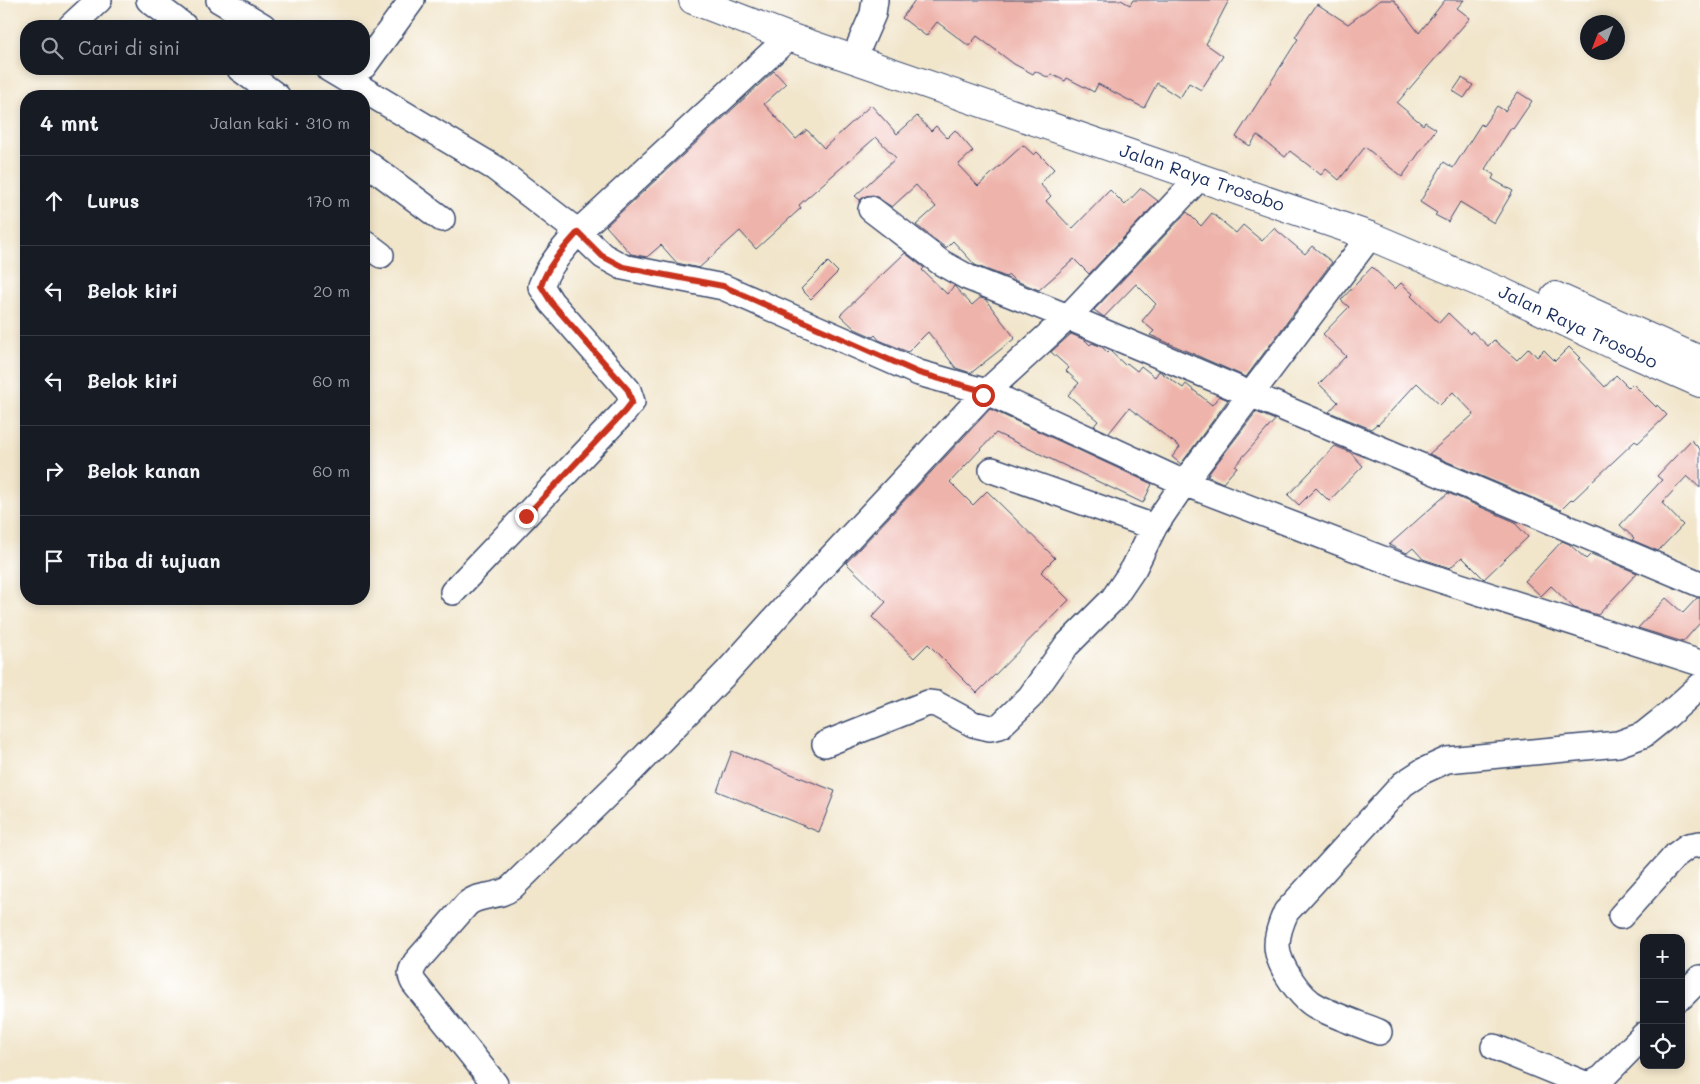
<!DOCTYPE html>
<html lang="id">
<meta charset="utf-8">
<style>
body{margin:0;font-family:Mali,sans-serif;background:#20242c;color:#f1f3f6}
.controls{position:absolute;right:15px;bottom:15px;display:grid;overflow:hidden;border-radius:10px;box-shadow:0 2px 8px #0003}
.controls button{width:45px;height:45px;display:grid;place-items:center;padding:0;border:0;border-bottom:1px solid #363941;background:#171b24;color:#f1f3f6;font:25px sans-serif}
.compass{position:absolute;left:1580px;top:15px;width:45px;height:45px;border-radius:50%;background:#171b24;box-shadow:0 2px 8px #0003;rotate:222deg}
.stop{position:absolute;width:15px;height:15px;margin:-11px;border:4px solid #c8321e;border-radius:50%;background:#fff}
.stop.end{background:#c8321e;border-color:#fff;box-shadow:0 1px 5px #0008}
.list{margin:0;padding:0;list-style:none}
h2{display:flex;justify-content:space-between;align-items:center;height:65px;margin:0;padding:0 20px;font-size:21px}
h2 small{font-size:16px;font-weight:400;color:#9ea1a6}
.list li{display:grid;grid-template-columns:32px 1fr auto;gap:15px;align-items:center;box-sizing:border-box;height:90px;padding:0 20px;border-top:1px solid #363941}
.list b{display:block;font-size:19px;white-space:nowrap}
.list em{font-size:16px;font-style:normal;color:#9ea1a6}
.icon{flex:none;width:28px;height:28px;fill:none;stroke:currentColor;stroke-width:2;stroke-linecap:round;stroke-linejoin:round}
.map{position:relative;flex:none;width:1700px;height:1084px;overflow:hidden}
.search{position:absolute;background:#171b24;box-shadow:0 2px 8px #0003;left:20px;top:20px;width:350px;height:55px;display:flex;align-items:center;gap:12px;box-sizing:border-box;padding:0 18px;border-radius:20px;color:#9ea1a6;font-size:19px}
.panel{position:absolute;background:#171b24;box-shadow:0 2px 8px #0003;left:20px;top:90px;width:350px;height:515px;border-radius:20px}
.map>svg:first-child{display:block}
</style>
<div class="map">
<svg width="1700" height="1084" viewBox="0 0 1700 1084">
<rect width="100%" height="100%" fill="#fff"/>
<filter id="ink" filterUnits="userSpaceOnUse"><feTurbulence type="fractalNoise" baseFrequency=".02" numOctaves="2"/><feDisplacementMap in="SourceGraphic" scale="10" xChannelSelector="R" yChannelSelector="G"/><feConvolveMatrix kernelMatrix="1 2 1 2 8 2 1 2 1" color-interpolation-filters="sRGB"/></filter>
<filter id="wash" filterUnits="userSpaceOnUse"><feTurbulence type="fractalNoise" baseFrequency=".0096" numOctaves="4" result="noise"/><feDisplacementMap in="SourceGraphic" scale="20" xChannelSelector="R" yChannelSelector="G"/><feGaussianBlur stdDeviation="1.12" result="paint"/><feColorMatrix in="noise" values="0 0 0 0 0 0 0 0 0 0 0 0 0 0 0 0 0 1.4 0 .05"/><feComposite in="paint" operator="in"/></filter>
<g filter="url(#wash)">
<rect width="100%" height="100%" fill="#f1e5ca"/>
<g id="blocks">
<path fill="#eeb3aa" d="M915,0H1121L1130,5L1133,0H1229L1206,44L1223,56L1201,90L1189,83L1180,98L1157,83L1144,108L1098,84L1094,92L1067,78L1065,81L1051,74L1049,78L1035,71L1033,74L1014,64L977,36L969,46L937,22L926,36L902,18Z
M1380,0H1394L1419,33L1445,0H1464L1457,8L1470,18L1397,103L1423,125L1425,122L1436,129L1402,177L1365,147L1339,180L1326,169L1321,175L1290,151L1285,157L1257,135L1250,146L1236,137L1298,39L1295,37L1317,4L1348,24Z
M774,71L786,84L764,104L796,139L807,130L824,148L871,105L897,134L917,116L931,131L936,126L947,138L955,130L973,151L958,165L978,186L1023,145L1034,155L1037,152L1054,169L1040,184L1051,196L1046,201L1072,229L1110,190L1125,205L1141,188L1158,201L1089,274L1074,259L1039,290L1014,280L1009,275L1006,277L975,265L953,241L946,248L916,225L936,207L916,185L892,207L873,195L866,196L860,200L855,196L896,158L876,137L799,205L801,208L756,249L740,231L699,268L677,263L661,245L647,257L631,254L606,226Z
M1462,78L1473,85L1464,98L1453,91Z
M1518,92L1532,101L1513,129L1511,128L1485,169L1494,175L1492,179L1513,191L1494,223L1460,202L1448,222L1435,215L1437,213L1420,202L1444,162L1453,168L1481,124L1483,126L1497,106L1505,111Z
M1187,212L1201,226L1212,213L1236,233L1243,225L1262,241L1274,228L1305,254L1312,246L1332,262L1246,377L1150,335L1154,331L1142,321L1156,304L1136,284L1104,317L1094,310Z
M905,253L924,268L922,270L947,294L954,286L972,305L980,298L985,299L1015,338L971,373L956,368L928,332L908,352L879,340L875,335L873,337L855,329L840,315Z
M828,262L838,272L811,299L801,289Z
M1372,267L1395,289L1401,283L1413,294L1411,296L1439,323L1448,313L1470,334L1472,331L1488,346L1494,340L1517,360L1529,348L1537,357L1544,350L1555,361L1569,347L1580,358L1578,359L1605,387L1616,375L1629,388L1633,384L1656,407L1657,405L1667,415L1638,443L1635,441L1573,500L1572,499L1561,510L1429,454L1474,414L1453,392L1440,405L1417,383L1378,425L1377,424L1371,429L1329,412L1338,402L1319,384L1346,356L1323,334L1349,307L1341,300Z
M1071,334L1085,340L1090,345L1092,343L1102,347L1108,353L1110,351L1125,365L1127,363L1137,371L1141,366L1155,377L1159,371L1183,388L1186,384L1212,405L1219,396L1228,400L1181,464L1172,457L1180,447L1129,408L1109,433L1094,426L1098,421L1068,395L1079,383L1066,371L1069,368L1051,352Z
M990,409L1152,484L1143,503L996,433L950,482L973,505L987,491L1055,558L1041,572L1069,600L977,693L928,644L914,658L872,617L886,602L846,563Z
M1256,412L1275,420L1235,466L1237,467L1223,483L1207,476Z
M1691,440L1700,449V488L1687,476L1662,503L1683,525L1658,551L1632,540L1634,538L1620,525L1662,480L1657,476Z
M1335,446L1350,452L1363,466L1329,501L1316,488L1299,505L1288,495Z
M1448,493L1513,521L1528,537L1484,579L1462,557L1450,568L1423,559L1413,548L1407,553L1389,545Z
M1562,541L1569,544L1586,559L1591,554L1637,573L1598,615L1574,608L1551,586L1541,596L1525,581Z
M1666,598L1683,613L1697,598H1700V623L1683,642L1638,628Z
M732,751L835,791L819,832L717,791Z"/>
</g>
</g>
<g filter="url(#ink)">
<use href="#blocks" fill-opacity="0" stroke="#3b4a6e" stroke-width="1"/>
<g fill="none" stroke-linecap="round" stroke-linejoin="round">
<defs>
<path id="minor" d="M149,0L184,26
M219,0L263,26
M71,26L99,0
M860,44L873,14L875,0
M364,66L412,0
M240,69L277,96
M329,69L495,168L578,232L603,256L623,267L723,287L919,373L987,392L1184,483L1419,573L1700,663
M364,161L442,219
M871,209L940,262L967,277L1068,317L1700,584
M364,242L381,255
M992,470L1154,527L1184,483L1370,236
M453,592L625,411L632,402L628,390L551,302L541,286C548,266 564,248 578,232L789,37
M825,744L928,703L936,704L973,724L990,728L1000,726L1030,697L1066,646L1113,599L1134,568L1154,527
M1621,916L1676,855L1688,846L1700,844
M1681,997L1700,978
M1379,1032C1359,1024 1337,1017 1318,1007C1301,999 1277,965 1277,945C1277,933 1281,923 1286,912L1403,784L1423,771L1447,760L1618,744L1643,735L1668,715L1700,686
M1494,1047L1585,1084L1593,1083L1602,1078L1644,1035
M495,1084L414,983C409,974 411,970 416,962L467,904C480,893 498,898 511,888L629,773L726,673L797,594L983,395L1068,317L1200,177"/>
<path id="highway" d="M693,0L789,37L1370,236L1502,292L1618,347L1700,383
M1555,296L1700,360"/>
</defs>
<use href="#minor" stroke="#3b4a6e" stroke-width="28"/>
<use href="#highway" stroke="#3b4a6e" stroke-width="30"/>
<use href="#minor" stroke="#fff" stroke-width="25"/>
<use href="#highway" stroke="#fff" stroke-width="28"/>
</g>
</g>
<g fill="none" stroke-linecap="round" stroke-linejoin="round" filter="url(#ink)">
<path stroke="#c8321e" stroke-width="6" d="M526,516L625,411L632,402L628,390L551,302L541,286C548,265 564,248 578,232L602,256L623,267L723,286L919,373L987,392L983,395"/>
</g>
<g text-anchor="middle" stroke-width="4.5" stroke-linejoin="round" paint-order="stroke">
<g font-size="18" fill="#1b2f5e" stroke="#fff">
<text transform="translate(1202 178) rotate(19)" y="6">Jalan Raya Trosobo</text>
<text transform="translate(1578 327) rotate(25)" y="6">Jalan Raya Trosobo</text>
</g>
</g>
</svg>
<div class="controls">
<button>+</button>
<button>−</button>
<button><svg class="icon" aria-label="locate" viewBox="0 0 24 24"><circle cx="12" cy="12" r="6"/><path d="M12 2v4M12 18v4M2 12h4M18 12h4"/></svg></button>
</div>
<svg class="compass" viewBox="-18 -18 36 36"><path d="M0-13l5 13h-10z" fill="#e53935"/><path d="M0 13l5-13h-10z" fill="#9ea1a6"/></svg>
<div class="stop" style="left:983px;top:395px"></div>
<div class="stop end" style="left:526px;top:516px"></div>
<div class="search"><svg class="icon" aria-label="search" viewBox="0 0 24 24"><circle cx="10" cy="10" r="6"/><path d="M15 15l6 6"/></svg>Cari di sini</div>
<section class="panel">
<h2>4 mnt<small>Jalan kaki · 310 m</small></h2>
<ul class="list">
<li><svg class="icon" aria-label="ahead" viewBox="0 0 24 24"><path d="M12 20V5M6 11l6-6 6 6"/></svg><div><b>Lurus</b></div><em>170 m</em></li>
<li><svg class="icon" aria-label="left" viewBox="0 0 24 24"><path d="M17 20v-9H6M10 6l-5 5 5 5"/></svg><div><b>Belok kiri</b></div><em>20 m</em></li>
<li><svg class="icon" aria-label="left" viewBox="0 0 24 24"><path d="M17 20v-9H6M10 6l-5 5 5 5"/></svg><div><b>Belok kiri</b></div><em>60 m</em></li>
<li><svg class="icon" aria-label="right" viewBox="0 0 24 24"><path d="M7 20v-9h11M14 6l5 5-5 5"/></svg><div><b>Belok kanan</b></div><em>60 m</em></li>
<li><svg class="icon" aria-label="arrive" viewBox="0 0 24 24"><path d="M6 21V4h12l-3 4 3 4H6"/></svg><div><b>Tiba di tujuan</b></div></li>
</ul>
</section>
</div>
